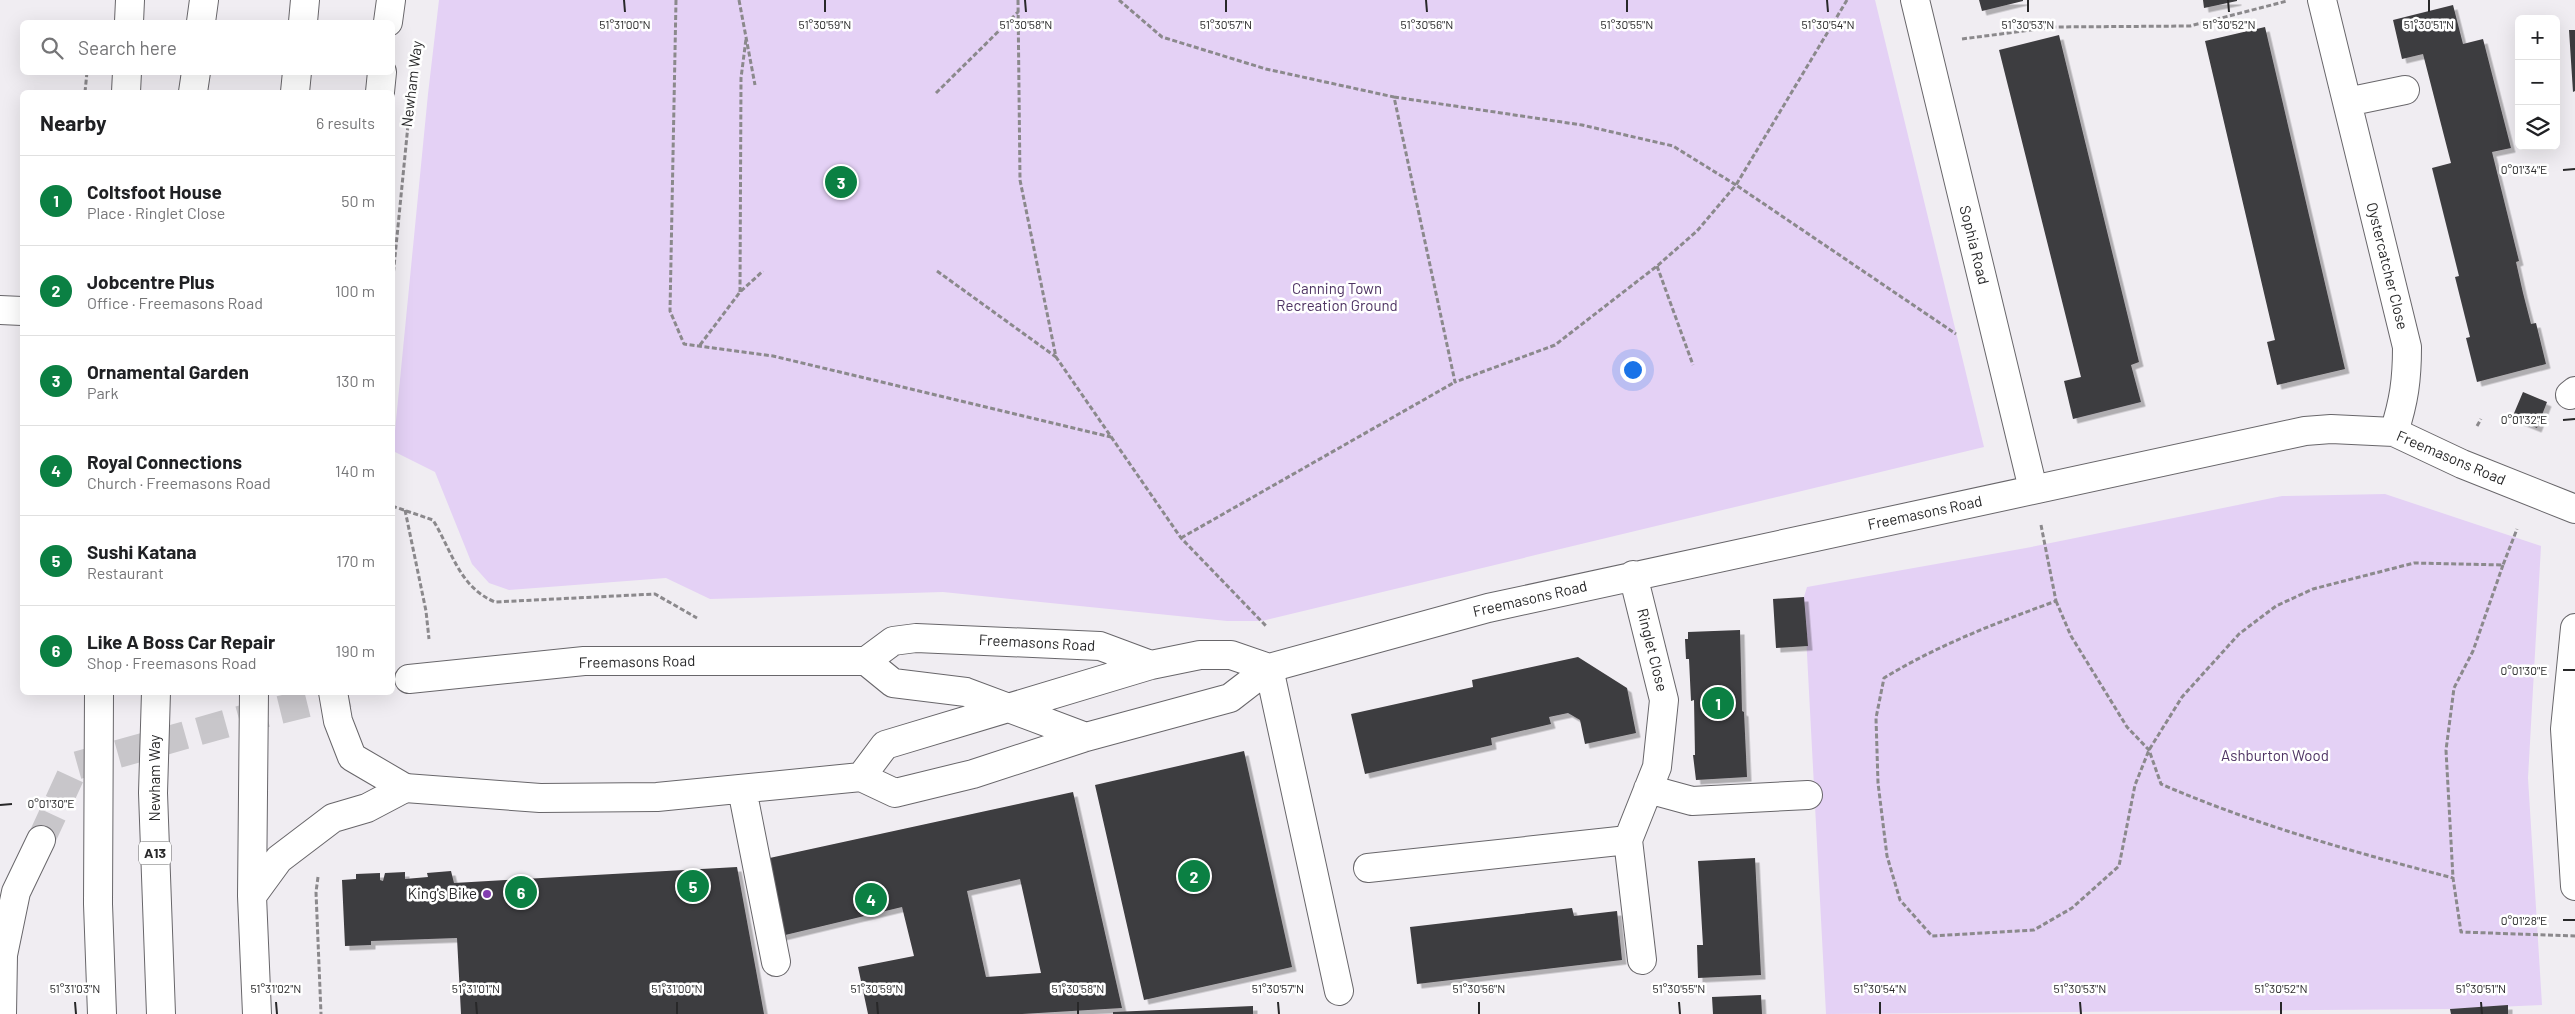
<!DOCTYPE html>
<meta charset="utf-8">
<style>
body{margin:0;font-family:Barlow,sans-serif;background:#f6f6f6;color:#202124}
.controls{position:absolute;right:15px;top:15px;display:grid;overflow:hidden;border-radius:8px;box-shadow:0 5px 20px #0002}
.controls button{width:45px;height:45px;display:grid;place-items:center;padding:0;border:0;border-bottom:1px solid #e0e0e0;background:#fff;color:#202124;font:25px sans-serif}
.you{position:absolute;left:1632px;top:369px;width:18px;height:18px;margin:-12px;border:4px solid #fff;border-radius:50%;background:#1a73e8;box-shadow:0 0 0 8px #1a73e833}
.badge{display:grid;place-items:center;width:32px;height:32px;border-radius:50%;background:#0b8043;color:#fff;font-size:16px;font-weight:700}
.pin{position:absolute;translate:-50% -50%;border:2px solid #fff;box-shadow:0 1px 5px #0006}
.list{margin:0;padding:0;list-style:none}
h2{display:flex;justify-content:space-between;align-items:center;height:65px;margin:0;padding:0 20px;font-size:21px}
h2 small{font-size:16px;font-weight:400;color:#757577}
.list li{display:grid;grid-template-columns:32px 1fr auto;gap:15px;align-items:center;box-sizing:border-box;height:90px;padding:0 20px;border-top:1px solid #e0e0e0}
.list b{display:block;font-size:19px;white-space:nowrap}
.list p{margin:0;font-size:16px;white-space:nowrap;color:#757577}
.list em{font-size:16px;font-style:normal;color:#757577}
.icon{flex:none;width:28px;height:28px;fill:none;stroke:currentColor;stroke-width:2;stroke-linecap:round;stroke-linejoin:round}
.map{position:relative;flex:none;width:2575px;height:1014px;overflow:hidden}
.search{position:absolute;background:#fff;box-shadow:0 5px 20px #0002;left:20px;top:20px;width:375px;height:55px;display:flex;align-items:center;gap:12px;box-sizing:border-box;padding:0 18px;border-radius:8px;color:#757577;font-size:19px}
.panel{position:absolute;background:#fff;box-shadow:0 5px 20px #0002;left:20px;top:90px;width:375px;height:605px;border-radius:8px}
.map>svg:first-child{display:block}
</style>
<div class="map">
<svg width="2575" height="1014" viewBox="0 0 2575 1014">
<defs>
<filter id="shadow"><feDropShadow dx="4.5" dy="4.5" stdDeviation="0" flood-color="#0004"/></filter>
</defs>
<rect width="100%" height="100%" fill="#f0edf2"/>
<path fill="#e4d1f5" d="M439,0H1875L1984,447L1262,621H1227L943,592L710,599L666,578L509,590L489,583L472,564L435,472L393,451L428,94Z
M2385,494L2541,546L2528,778L2542,1005L2450,1009L1826,1014L1804,597L1807,587L2026,548L2282,496Z"/>
<path fill="#3e3c3f" fill-rule="evenodd" filter="url(#shadow)" d="M1979,0H2023V1L1982,11Z
M2203,0H2237V1L2204,8Z
M2453,5L2463,44L2483,39L2511,148L2492,152L2519,261L2516,262L2523,293L2531,324L2536,323L2546,364L2477,382L2466,338L2470,337L2455,277L2459,276L2432,168L2451,163L2423,54L2402,59L2393,20Z
M2265,27L2345,369L2277,385L2267,342L2275,340L2205,41Z
M2569,30H2575V91L2573,92Z
M2059,35L2139,362L2131,365L2141,402L2073,419L2064,381L2081,377L1999,50Z
M2523,392L2547,402L2537,428L2512,418Z
M1804,597L1808,646L1776,648L1773,599Z
M1740,630L1742,711L1744,712L1747,777L1696,780L1693,755H1695L1694,700L1691,701L1689,659H1686L1685,639H1688V632Z
M1578,657L1627,688L1636,733L1585,744L1580,720L1568,713L1549,717L1551,724L1491,738L1492,745L1365,774L1351,714L1473,687L1472,680Z
M1244,751L1292,967L1144,1000L1095,785Z
M1073,792L1122,1008L1022,1014H868L858,967L914,956L902,907L781,936L765,859ZM1020,879L1041,973L986,977L967,891Z
M1755,858L1761,975L1698,978L1697,945H1703L1698,861Z
M737,867L764,1014H461L457,938L371,941V945L345,946L342,880L356,879V874L380,873V880L383,881L385,873L405,872V879L428,877L427,873L451,871L454,883Z
M1572,908L1574,916L1617,911L1622,960L1417,984L1410,927Z
M1761,995L1762,1014H1713L1712,997Z
M2508,1005V1014H2451L2450,1009Z
M1253,1006V1014H1113V1012Z"/>
<g fill="none" stroke-linecap="round" stroke-linejoin="round">
<path stroke="#c8c6ca" stroke-width="28" stroke-dasharray="28 14" stroke-linecap="butt" d="M41,840L75,766L243,719L353,692"/>
<defs>
<path id="minor" d="M1915,0L2033,489
M2322,0L2407,347C2407,380 2404,401 2394,432
M2347,102L2405,90
M0,310L22,311
M2570,395L2575,391
M1633,575L1664,700L1657,767L1628,840L1642,960
M2575,628L2565,729L2575,886
M866,661L893,683L966,692L1086,737
M1269,668L1339,991
M409,679L584,661H866L893,641L916,638L1100,646L1151,665
M861,777L885,745L1151,665L1200,655H1231L1269,668
M405,788L540,798L657,797L861,777L895,793L973,774L1086,737L1230,698L1269,668L1488,608L2305,431L2331,429L2394,432L2462,464L2575,509
M742,789L776,962
M1648,789L1692,801L1808,795
M1368,868L1628,840
M2,1014L3,955L16,892L41,840"/>
<path id="highway" d="M129,22L130,0
M201,22L204,0
M303,22L305,0
M388,22L391,0
M126,92L127,72
M193,92L196,72
M295,92L297,72
M380,92L382,72
M99,692L98,904L102,1014
M156,692L153,793L161,1014
M254,692L252,896L257,1014
M333,692L338,721L352,757L405,788
M252,896L279,859L333,818L367,808L405,788"/>
</defs>
<use href="#minor" stroke="#68666a" stroke-width="30"/>
<use href="#highway" stroke="#68666a" stroke-width="30"/>
<path stroke="#8b898c" stroke-width="3" stroke-dasharray="5 2.5" stroke-linecap="butt" d="M676,0L670,311L684,344L773,356L1111,437
M739,0L755,85
M1018,0L1020,180L1056,357L1181,538L1267,627
M1119,0L1162,37L1266,69L1394,97
M1847,0L1736,185L1956,334
M1962,39L2054,27L2190,26L2287,1
M85,92L87,72
M936,93L1018,12
M1394,97L1582,125L1673,146L1736,185L1697,231L1657,266L1555,345L1455,382Z
M1657,266L1693,365
M937,271L1056,357
M392,287L409,115
M740,292L741,78L746,39
M700,345L740,292L763,271
M2477,426L2481,419
M392,506L433,520C452,551 459,587 495,602L655,594L697,618
M405,510L426,611L429,639
M2041,525L2056,601C1996,623 1938,645 1884,678L1876,718L1878,783L1887,856L1900,900L1932,936L2034,930L2072,908L2119,866L2135,785L2149,750L2182,697L2239,634L2276,606L2313,589L2414,563L2503,565L2517,529
M1181,538L1455,382
M2503,565L2473,651L2454,688L2446,750L2453,878L2461,932L2575,936
M2056,601L2071,636L2127,727L2149,750L2161,784C2255,825 2354,852 2453,878
M318,877L316,892L321,1014"/>
<use href="#minor" stroke="#fff" stroke-width="28"/>
<use href="#highway" stroke="#fff" stroke-width="28"/>
</g>
<path fill="none" stroke="#282829" stroke-width="2" d="M624,0L625,12M825,0V12M1025,0L1026,12M1226,0V12M1426,0L1427,12M1627,0V12M1827,0L1828,12M2028,0V12M2228,0L2229,12M2429,0V12M2563,170L2575,169M2563,420L2575,419M2563,670H2575M0,805L12,804M2563,920H2575M75,1002L76,1014M276,1002L277,1014M476,1002L477,1014M677,1002V1014M877,1002L878,1014M1078,1002V1014M1278,1002L1279,1014M1479,1002V1014M1679,1002L1680,1014M1880,1002V1014M2080,1002L2081,1014M2281,1002V1014M2481,1002L2482,1014"/>
<circle fill="#823db0" stroke="#fff" stroke-width="2" cx="487" cy="894" r="5"/>
<g text-anchor="middle" stroke-width="5" stroke-linejoin="round" paint-order="stroke">
<rect fill="#fff" stroke="#686869" stroke-width="1" x="139" y="841.5" width="32" height="23" rx="4"/>
<g font-size="14" font-weight="bold" fill="#282829">
<text x="155" y="858">A13</text>
</g>
<g font-size="15" fill="#282829" stroke="#fff">
<text transform="translate(412 84) rotate(-83)" y="5">Newham Way</text>
<text transform="translate(1974 245) rotate(76)" y="5">Sophia Road</text>
<text transform="translate(2387 266) rotate(76)" y="5">Oystercatcher Close</text>
<text transform="translate(2451 458) rotate(23)" y="5">Freemasons Road</text>
<text transform="translate(1925 513) rotate(-12)" y="5">Freemasons Road</text>
<text transform="translate(1530 599) rotate(-13)" y="5">Freemasons Road</text>
<text transform="translate(1037 643) rotate(3)" y="5">Freemasons Road</text>
<text transform="translate(1652 650) rotate(76)" y="5">Ringlet Close</text>
<text transform="translate(637 662) rotate(-1)" y="5">Freemasons Road</text>
<text transform="translate(155 778) rotate(-90)" y="5">Newham Way</text>
</g>
<g font-size="15" fill="#4e3363" stroke="#fff">
<text x="1337" y="294">Canning Town<tspan x="1337" dy="17">Recreation Ground</tspan></text>
<text x="2275" y="761">Ashburton Wood</text>
</g>
<g font-size="15" fill="#282829" stroke="#fff" text-anchor="end">
<text x="477" y="899">King's Bike</text>
</g>
</g>
<g font-size="12" text-anchor="middle" fill="#282829" stroke="#fff" stroke-width="5" stroke-linejoin="round" paint-order="stroke">
<text x="625" y="29">51°31'00"N</text>
<text x="825" y="29">51°30'59"N</text>
<text x="1026" y="29">51°30'58"N</text>
<text x="1226" y="29">51°30'57"N</text>
<text x="1427" y="29">51°30'56"N</text>
<text x="1627" y="29">51°30'55"N</text>
<text x="1828" y="29">51°30'54"N</text>
<text x="2028" y="29">51°30'53"N</text>
<text x="2229" y="29">51°30'52"N</text>
<text x="2429" y="29">51°30'51"N</text>
<text x="2524" y="174">0°01'34"E</text>
<text x="2524" y="424">0°01'32"E</text>
<text x="2524" y="675">0°01'30"E</text>
<text x="51" y="808">0°01'30"E</text>
<text x="2524" y="925">0°01'28"E</text>
<text x="75" y="993">51°31'03"N</text>
<text x="276" y="993">51°31'02"N</text>
<text x="476" y="993">51°31'01"N</text>
<text x="677" y="993">51°31'00"N</text>
<text x="877" y="993">51°30'59"N</text>
<text x="1078" y="993">51°30'58"N</text>
<text x="1278" y="993">51°30'57"N</text>
<text x="1479" y="993">51°30'56"N</text>
<text x="1679" y="993">51°30'55"N</text>
<text x="1880" y="993">51°30'54"N</text>
<text x="2080" y="993">51°30'53"N</text>
<text x="2281" y="993">51°30'52"N</text>
<text x="2481" y="993">51°30'51"N</text>
</g>
</svg>
<div class="controls">
<button>+</button>
<button>−</button>
<button><svg class="icon" aria-label="layers" viewBox="0 0 24 24"><path d="M12 4l9 5-9 5-9-5zM3 14l9 5 9-5"/></svg></button>
</div>
<div class="you"></div>
<div class="pin badge" style="left:1718px;top:703px">1</div>
<div class="pin badge" style="left:1194px;top:876px">2</div>
<div class="pin badge" style="left:841px;top:182px">3</div>
<div class="pin badge" style="left:871px;top:899px">4</div>
<div class="pin badge" style="left:693px;top:886px">5</div>
<div class="pin badge" style="left:521px;top:892px">6</div>
<div class="search"><svg class="icon" aria-label="search" viewBox="0 0 24 24"><circle cx="10" cy="10" r="6"/><path d="M15 15l6 6"/></svg>Search here</div>
<section class="panel">
<h2>Nearby<small>6 results</small></h2>
<ul class="list">
<li><span class="badge">1</span><div><b>Coltsfoot House</b><p>Place · Ringlet Close</p></div><em>50 m</em></li>
<li><span class="badge">2</span><div><b>Jobcentre Plus</b><p>Office · Freemasons Road</p></div><em>100 m</em></li>
<li><span class="badge">3</span><div><b>Ornamental Garden</b><p>Park</p></div><em>130 m</em></li>
<li><span class="badge">4</span><div><b>Royal Connections</b><p>Church · Freemasons Road</p></div><em>140 m</em></li>
<li><span class="badge">5</span><div><b>Sushi Katana</b><p>Restaurant</p></div><em>170 m</em></li>
<li><span class="badge">6</span><div><b>Like A Boss Car Repair</b><p>Shop · Freemasons Road</p></div><em>190 m</em></li>
</ul>
</section>
</div>
